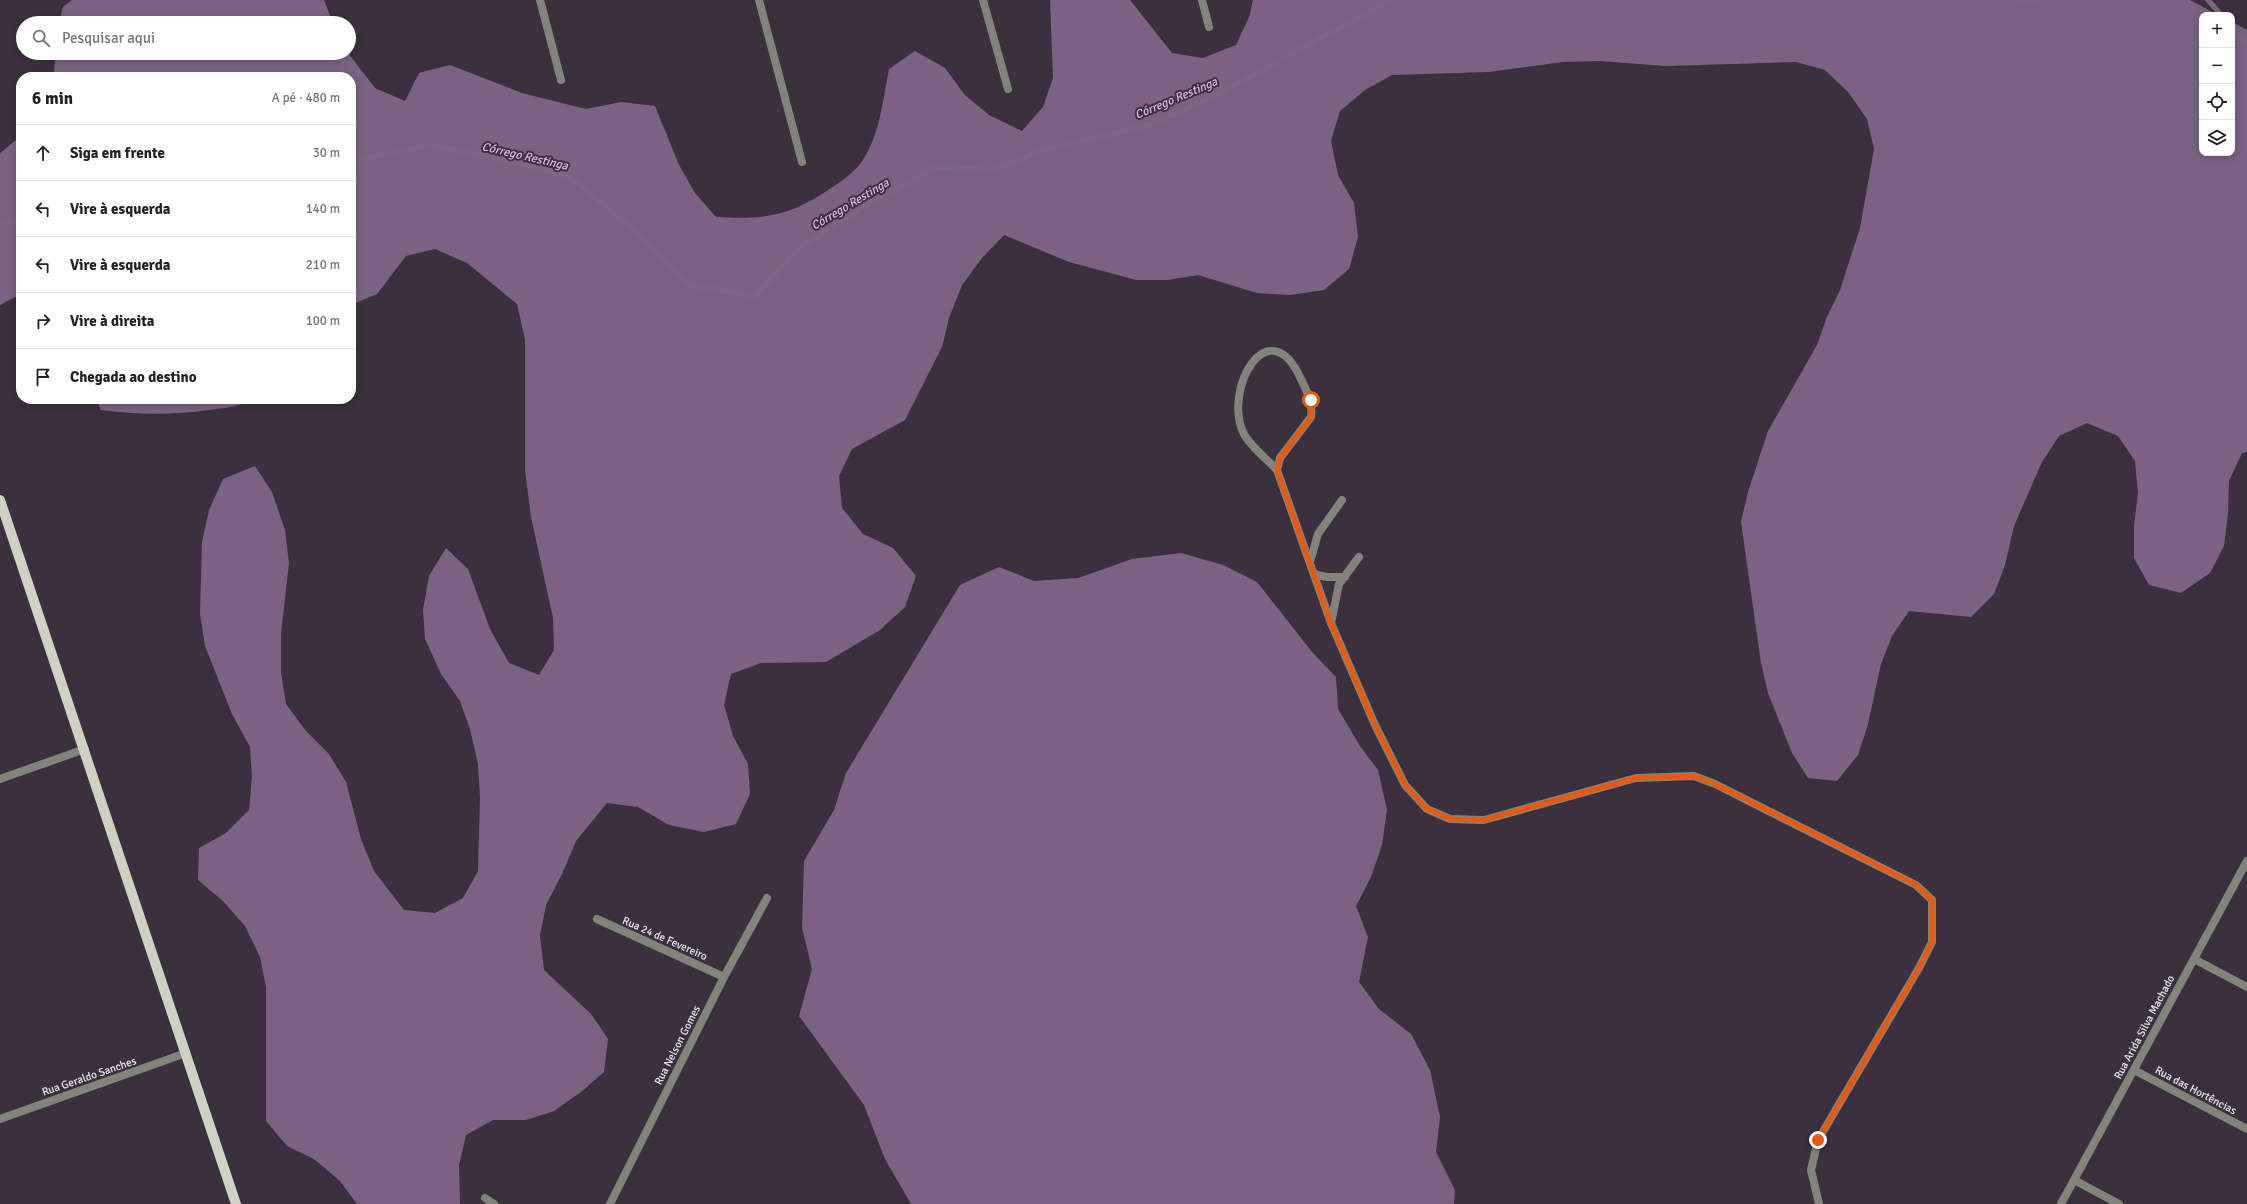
<!DOCTYPE html>
<html lang="pt">
<meta charset="utf-8">
<style>
body{margin:0;font-family:Signika,sans-serif;background:#f2f2f2;color:#202124}
.controls{position:absolute;right:12px;top:12px;display:grid;overflow:hidden;border-radius:8px;box-shadow:0 2px 10px #0003}
.controls button{width:36px;height:36px;display:grid;place-items:center;padding:0;border:0;border-bottom:1px solid #e0e0e0;background:#fff;color:#202124;font:20px sans-serif}
.stop{position:absolute;width:12px;height:12px;margin:-9px;border:3px solid #ea580c;border-radius:50%;background:#fff}
.stop.end{background:#ea580c;border-color:#fff;box-shadow:0 1px 4px #0008}
.list{margin:0;padding:0;list-style:none}
h2{display:flex;justify-content:space-between;align-items:center;height:52px;margin:0;padding:0 16px;font-size:17px}
h2 small{font-size:13px;font-weight:400;color:#757577}
.list li{display:grid;grid-template-columns:26px 1fr auto;gap:12px;align-items:center;box-sizing:border-box;height:56px;padding:0 16px;border-top:1px solid #e0e0e0}
.list b{display:block;font-size:15px;white-space:nowrap}
.list em{font-size:13px;font-style:normal;color:#757577}
.icon{flex:none;width:22px;height:22px;fill:none;stroke:currentColor;stroke-width:2;stroke-linecap:round;stroke-linejoin:round}
.map{position:relative;flex:none;width:2247px;height:1204px;overflow:hidden}
.search{position:absolute;background:#fff;box-shadow:0 2px 10px #0003;left:16px;top:16px;width:340px;height:44px;display:flex;align-items:center;gap:10px;box-sizing:border-box;padding:0 14px;border-radius:22px;color:#757577;font-size:15px}
.panel{position:absolute;background:#fff;box-shadow:0 2px 10px #0003;left:16px;top:72px;width:340px;height:332px;border-radius:16px}
.map>svg:first-child{display:block}
</style>
<div class="map">
<svg width="2247" height="1204" viewBox="0 0 2247 1204">
<rect width="100%" height="100%" fill="#3b313e"/>
<path fill="#7b6282" d="M72,0H324L333,23H59L63,7Z
M1050,0H1130L1172,53L1203,58L1236,45L1249,17L1253,0H2190L2218,15H2202V153H2232V22L2247,30V452L2242,453L2229,481L2228,514L2224,546L2210,573L2181,593L2149,585L2134,558V526L2138,493L2135,461L2118,436L2087,423L2059,436L2042,462L2014,526L2005,565L1994,594L1971,617L1909,611L1892,636L1881,664L1868,724L1858,755L1837,781L1808,778L1792,753L1768,693L1761,663L1741,522L1748,492L1768,431L1817,345L1827,317L1840,290L1860,228L1874,149L1867,119L1848,92L1825,70L1796,62L1666,66L1599,61L1563,62L1488,72L1392,75L1365,90L1340,111L1331,141L1338,175L1354,203L1358,237L1349,269L1324,290L1290,295L1257,293L1198,275L1168,280H1136L1069,262L1004,235L982,258L962,285L949,318L942,347L905,420L852,449L839,476L842,508L863,534L893,548L916,576L905,607L880,630L826,662L761,663L731,674L724,705L733,736L748,764L750,794L736,824L704,832L669,825L638,807L607,803L576,841L562,874L546,905L540,936L544,970L591,1014L608,1039L604,1072L581,1092L554,1111L526,1120H493L466,1135L459,1165L460,1204H357L340,1181L314,1159L287,1146L266,1121V987L260,957L245,926L223,901L198,880L199,848L226,833L249,810L252,777L250,747L232,714L205,646L200,614L202,542L209,510L223,479L255,466L272,492L285,530L289,563L281,633V673L286,704L306,731L329,754L346,782L361,839L374,871L404,910L435,913L463,898L478,871L480,797L478,764L470,729L460,701L441,674L425,639L423,610L429,576L446,548L468,569L490,629L509,663L539,675L554,650L553,618L531,517L525,470V340L517,304L467,263L435,249L406,256L377,294L351,305V77H54L55,53H348L375,88L405,101L419,73L450,65L522,93L586,109L621,102L655,106L679,165L695,193L716,217C764,220 791,216 831,188C842,181 856,171 863,160C880,134 883,99 889,69L915,51L945,68L965,95L989,115L1022,131L1043,107L1053,78Z
M21,136V296H17L0,305V153Z
M96,399H254C239,407 225,408 209,410C172,415 138,415 101,410Z
M1181,553L1223,565L1257,582L1312,652L1336,677L1338,709L1360,746L1378,770L1387,810L1382,845L1371,877L1356,906L1368,937L1359,982L1379,1009L1411,1034L1430,1070L1440,1117L1436,1152L1455,1190L1454,1204H911L885,1159L864,1105L799,1016L812,969L802,928L804,861L834,810L846,773L960,585L999,567L1034,581L1078,578L1132,559Z"/>
<g fill="none" stroke-linecap="round" stroke-linejoin="round">
<path stroke="#7d6584" stroke-width="5.5" d="M2022,0H2041
M2208,0L2221,15
M2232,27L2247,44
M351,161L431,145L508,161L570,177L633,229L690,285L755,296L798,249L875,200L937,167L994,170L1039,151L1149,125L1213,97L1390,0
M0,222L21,223"/>
<path stroke="#82847c" stroke-width="8" d="M1310,562L1318,534L1342,500
M1314,574L1326,577H1345
M1331,623L1339,584L1359,557"/>
<path stroke="#82847c" stroke-width="8" d="M540,0L561,80
M759,0L802,162
M983,0L1008,89
M1202,0L1209,27
M1277,470C1267,459 1251,447 1244,434C1222,391 1268,307 1301,379C1307,392 1313,402 1311,417L1280,458L1277,470L1331,623L1375,725L1405,785L1427,809L1450,819L1484,820L1636,778L1694,776L1715,784L1916,885L1932,900V942L1919,968L1818,1140L1811,1170L1819,1204
M0,779L85,749
M597,919L724,977
M2194,959L2247,987
M2134,1070L2247,1129
M0,1119L186,1053
M2074,1180L2119,1204
M485,1198L494,1204
M610,1204L724,977L767,898
M2061,1204L2247,861"/>
<path stroke="#cfd2c2" stroke-width="10" d="M0,500L236,1204"/>
</g>
<g fill="none" stroke-linecap="round" stroke-linejoin="round">
<path stroke="#ea580c" stroke-width="5" d="M1311,400V417L1280,458L1277,470L1331,623L1375,725L1405,785L1427,809L1450,819L1484,820L1636,778L1694,776L1715,784L1916,885L1932,900V942L1919,968L1818,1140"/>
</g>
<g text-anchor="middle" stroke-width="4" stroke-linejoin="round" paint-order="stroke">
<g font-size="11" fill="#eee7f0" stroke="#3b313e">
<text transform="translate(665 938) rotate(24)" y="4">Rua 24 de Fevereiro</text>
<text transform="translate(2144 1027) rotate(-62)" y="4">Rua Arida Silva Machado</text>
<text transform="translate(677 1045) rotate(-63)" y="4">Rua Nelson Gomes</text>
<text transform="translate(89 1076) rotate(-19)" y="4">Rua Geraldo Sanches</text>
<text transform="translate(2196 1090) rotate(28)" y="4">Rua das Hortências</text>
</g>
<g font-size="12" font-style="italic" fill="#e3b9f0" stroke="#3b313e">
<text transform="translate(1176 98) rotate(-23)" y="4">Córrego Restinga</text>
<text transform="translate(525 156) rotate(13)" y="4">Córrego Restinga</text>
<text transform="translate(850 204) rotate(-31)" y="4">Córrego Restinga</text>
</g>
</g>
</svg>
<div class="controls">
<button>+</button>
<button>−</button>
<button><svg class="icon" aria-label="locate" viewBox="0 0 24 24"><circle cx="12" cy="12" r="6"/><path d="M12 2v4M12 18v4M2 12h4M18 12h4"/></svg></button>
<button><svg class="icon" aria-label="layers" viewBox="0 0 24 24"><path d="M12 4l9 5-9 5-9-5zM3 14l9 5 9-5"/></svg></button>
</div>
<div class="stop" style="left:1311px;top:400px"></div>
<div class="stop end" style="left:1818px;top:1140px"></div>
<div class="search"><svg class="icon" aria-label="search" viewBox="0 0 24 24"><circle cx="10" cy="10" r="6"/><path d="M15 15l6 6"/></svg>Pesquisar aqui</div>
<section class="panel">
<h2>6 min<small>A pé · 480 m</small></h2>
<ul class="list">
<li><svg class="icon" aria-label="ahead" viewBox="0 0 24 24"><path d="M12 20V5M6 11l6-6 6 6"/></svg><div><b>Siga em frente</b></div><em>30 m</em></li>
<li><svg class="icon" aria-label="left" viewBox="0 0 24 24"><path d="M17 20v-9H6M10 6l-5 5 5 5"/></svg><div><b>Vire à esquerda</b></div><em>140 m</em></li>
<li><svg class="icon" aria-label="left" viewBox="0 0 24 24"><path d="M17 20v-9H6M10 6l-5 5 5 5"/></svg><div><b>Vire à esquerda</b></div><em>210 m</em></li>
<li><svg class="icon" aria-label="right" viewBox="0 0 24 24"><path d="M7 20v-9h11M14 6l5 5-5 5"/></svg><div><b>Vire à direita</b></div><em>100 m</em></li>
<li><svg class="icon" aria-label="arrive" viewBox="0 0 24 24"><path d="M6 21V4h12l-3 4 3 4H6"/></svg><div><b>Chegada ao destino</b></div></li>
</ul>
</section>
</div>
